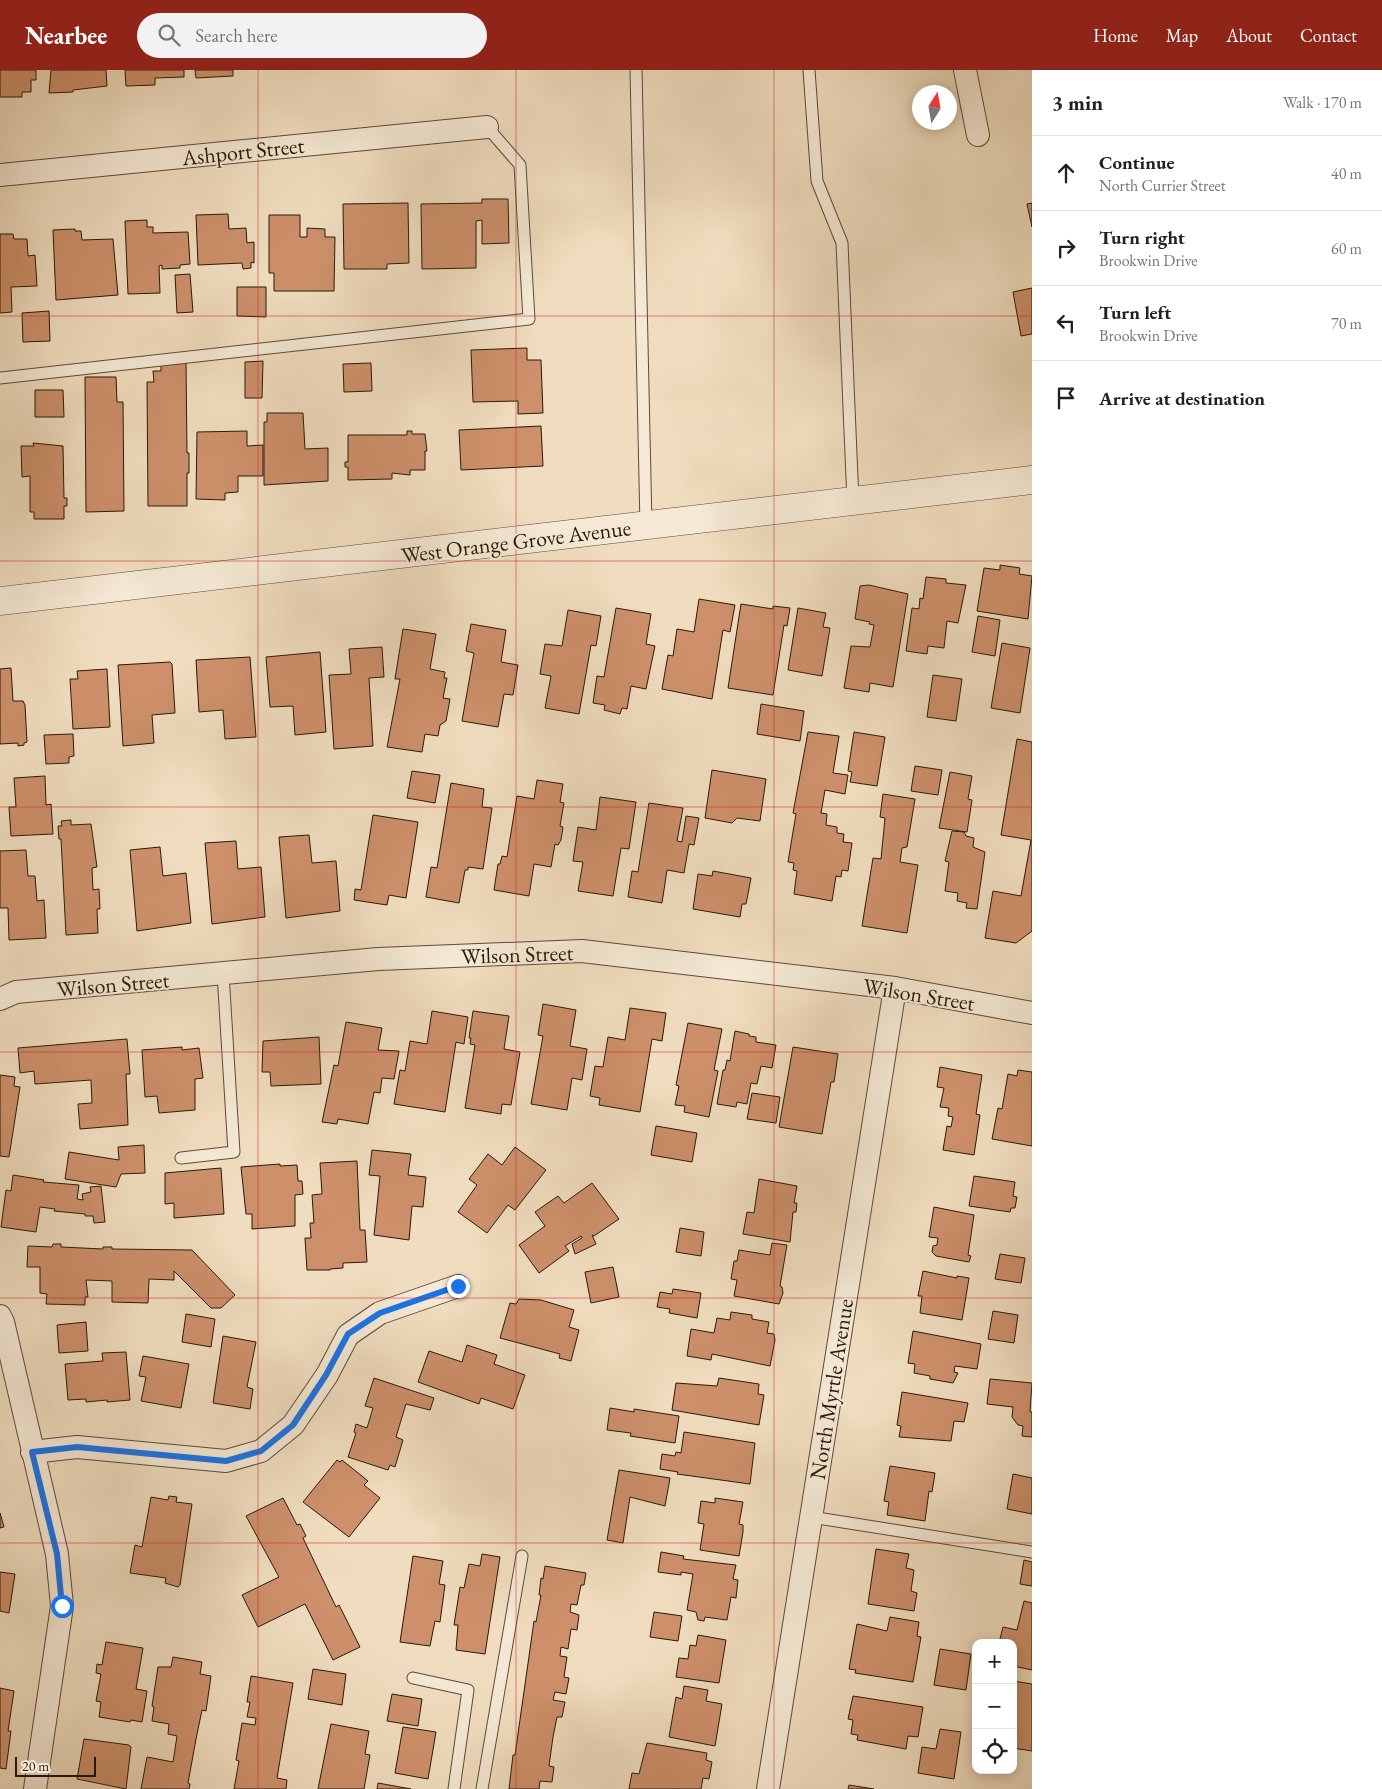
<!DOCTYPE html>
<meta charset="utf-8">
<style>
body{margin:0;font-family:"EB Garamond",serif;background:#f2f2f2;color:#202124}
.controls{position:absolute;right:15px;bottom:15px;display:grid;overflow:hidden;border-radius:10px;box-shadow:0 2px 12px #0003}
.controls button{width:45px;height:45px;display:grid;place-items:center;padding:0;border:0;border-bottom:1px solid #e0e0e0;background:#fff;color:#202124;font:25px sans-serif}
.compass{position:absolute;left:912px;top:15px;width:45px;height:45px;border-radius:50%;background:#fff;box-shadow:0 2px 12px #0003;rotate:11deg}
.scale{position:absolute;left:15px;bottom:12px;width:81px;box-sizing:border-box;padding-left:5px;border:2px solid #29190a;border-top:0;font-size:14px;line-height:18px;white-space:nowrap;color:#29190a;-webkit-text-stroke:4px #f5e9d5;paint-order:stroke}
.stop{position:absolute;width:15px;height:15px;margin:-11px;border:4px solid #1a73e8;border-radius:50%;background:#fff}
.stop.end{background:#1a73e8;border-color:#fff;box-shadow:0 1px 5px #0008}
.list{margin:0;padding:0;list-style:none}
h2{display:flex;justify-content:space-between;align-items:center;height:65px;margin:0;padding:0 20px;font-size:21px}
h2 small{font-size:16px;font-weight:400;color:#757577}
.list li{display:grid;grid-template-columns:32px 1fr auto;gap:15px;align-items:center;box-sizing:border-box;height:75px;padding:0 20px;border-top:1px solid #e0e0e0}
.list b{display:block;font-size:19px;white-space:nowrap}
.list p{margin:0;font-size:16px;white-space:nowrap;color:#757577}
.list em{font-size:16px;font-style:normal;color:#757577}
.icon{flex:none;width:28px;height:28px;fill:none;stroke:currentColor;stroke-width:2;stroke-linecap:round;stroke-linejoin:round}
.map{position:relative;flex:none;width:1032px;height:1719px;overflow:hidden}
header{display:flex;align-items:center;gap:30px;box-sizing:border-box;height:70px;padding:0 25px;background:#8f2418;color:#fff}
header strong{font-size:24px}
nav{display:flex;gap:28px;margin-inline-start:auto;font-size:18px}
.search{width:350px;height:45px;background:#f2f2f2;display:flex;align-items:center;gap:12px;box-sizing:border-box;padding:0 18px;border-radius:28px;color:#757577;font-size:19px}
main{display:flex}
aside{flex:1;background:#fff}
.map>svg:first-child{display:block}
</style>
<header>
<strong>Nearbee</strong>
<div class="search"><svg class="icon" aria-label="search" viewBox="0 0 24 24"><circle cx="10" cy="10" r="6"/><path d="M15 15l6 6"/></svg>Search here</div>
<nav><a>Home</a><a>Map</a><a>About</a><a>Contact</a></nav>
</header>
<main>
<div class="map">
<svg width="1032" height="1719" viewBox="0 0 1032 1719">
<rect width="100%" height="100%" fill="#f0ddbf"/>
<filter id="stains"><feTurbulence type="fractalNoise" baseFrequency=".004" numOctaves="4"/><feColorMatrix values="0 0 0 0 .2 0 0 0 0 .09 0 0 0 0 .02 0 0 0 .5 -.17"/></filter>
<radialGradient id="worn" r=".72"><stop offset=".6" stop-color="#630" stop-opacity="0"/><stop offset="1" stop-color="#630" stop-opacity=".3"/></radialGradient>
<path fill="#cd906b" stroke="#29190a" d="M0,0H36V10H31V22H22V27H0Z
M51,0H106L107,16L73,20V22L49,23Z
M125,0H184V7L155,8V15L126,16Z
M195,0H233V6L196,8Z
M482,129H508L509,173L482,174V150L476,151V198L422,199L421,134L482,133Z
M408,133L409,193L387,194V199H344L343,134Z
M1032,133V157L1027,134Z
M228,144L229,159L246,158L247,173L254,172V193L251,192V198L243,199L242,193L198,195L196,145Z
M269,145H300V167H307V158L325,159V167H335L334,221H274V203H269Z
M147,150V157H153V163L188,162L190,194L180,195V198L162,199V195L159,196L160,223L128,224L125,151Z
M75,159V161H81L82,170L113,169L118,225L56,230L53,160Z
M0,164H13L14,169H27L28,186L35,185L37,216L11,217L12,242L0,243Z
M190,204L193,242L177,243L175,205Z
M237,217H266V247L237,246Z
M1032,218V264L1021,266L1013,222Z
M49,241L50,271L23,272L22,243Z
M527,278V290H541L543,343L518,344V331L473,332L471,280Z
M161,291H186L187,383H189V403H187V436H148L147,312H154L153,301H161Z
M263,291L262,328H245V292Z
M371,293L372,321L344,322L343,294Z
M85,307H116L117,332H123L124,441L86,442Z
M35,320H63L64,347H35Z
M267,343H303L305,379L328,378V411L264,415V352H267Z
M541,356L543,396L461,400L459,360Z
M247,361V376L263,375V406H238V422L225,423V430L196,429L197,362Z
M407,361H412V364H425L427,381H425V400H410V405L392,403V409L348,410V397H345V392H348V365H407Z
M33,373L63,376L64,428H67V436H64V449H34V442H30V406L22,407L21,376H34Z
M1000,495L1020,498L1019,504L1032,506L1028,549L977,541L984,498L1000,500Z
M926,507L946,509V513L966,515L958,553L947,551L944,578L928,576L927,584L906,581L912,538L919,539L920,528L923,529Z
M869,515L908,524L893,617L870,613L869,622L844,618L851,576L870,577L874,555L869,554L870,552L855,549L860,516Z
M699,529L735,535L730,562L723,560L712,629L662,619L668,585L673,586L677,559L694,562Z
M741,534L773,539V536L790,538L787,556L784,555L773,625L728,618Z
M616,538L651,544L646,574L655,576L646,619L631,616L627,639L622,638L620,644L604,640L605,635L593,633L597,606L604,607Z
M798,538L826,543L823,557L830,558L822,606L788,600Z
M568,540L601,546L596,576L591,575L579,644L545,638L551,606L540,604L545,574L562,576Z
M978,546L1000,550L995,586L972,582Z
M471,554L506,560L501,592L518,595L513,625L504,624L498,657L462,651L474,583L466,581Z
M403,559L436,564L430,599L445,602L444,608H447L443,628L450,629L446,651L440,655L438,666L425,664L422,682L387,677L400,609H395Z
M1002,573L1030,578L1020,643L991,638Z
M382,577L384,607L369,608L373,676L334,679L329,605L351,604L349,579Z
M320,582L326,662L295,665L293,636L270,637L266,587Z
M250,587L256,667L225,669L223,640L199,642L196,590Z
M170,592L172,594L175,643L152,645L154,673L123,676L118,595Z
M11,598L13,631H23L25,635L27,672L24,673V675L18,676V673L0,674V599Z
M107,599L110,657L73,659L70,609H78L77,601Z
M933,605L962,609L956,651L927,647Z
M761,634L804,641L800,671L757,664Z
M808,662L839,666L833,703L848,705L845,724L825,720L821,743L827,744L826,755L837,757V763L844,764L843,772L852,773L848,801L842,800L841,807L836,806L832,831L794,824L797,801L793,800L794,793L788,792L796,744L793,743Z
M854,662L885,667L877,716L850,712L852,702L848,701Z
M73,664L74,686L69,687V693L46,694L44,665Z
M1017,669L1032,672V861L1016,873L985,868L993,821L1021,826L1031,770L1001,765Z
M915,696L942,700L938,725L911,721Z
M712,700L766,709L760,751L737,748L732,753L705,748Z
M412,701L440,705L435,733L407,728Z
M950,702L972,706L968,729L972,730L967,762L939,758Z
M45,706L46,735L51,734L53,764L11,766L9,737H16L14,708Z
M537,710L563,714L560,732L564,733L560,756L563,757L561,770L558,775L555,774L551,797L534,794L529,826L494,820L498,794H500L502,786L507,787L517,726L534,729Z
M451,713L484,719L482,737L492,738L483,799L468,797V800H465L459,833L426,827L431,797L437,798Z
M883,724L915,729L907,777L902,778L900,792L918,795L907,863L862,856L873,788L881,789L885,748L880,747Z
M600,727L636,732L629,779L621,778L613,826L578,821L583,792L573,791L578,757L596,760Z
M649,733L683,738L677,771L682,772L686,746L699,748L694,775L689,774L684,803L667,800L662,833L628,827L632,801L638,802Z
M373,745L418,752L406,828L389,825L387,835L354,830L355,819L361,820Z
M71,750V755L91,754L97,797L92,798L93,820L99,819L100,839H97L98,863L66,865L61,769H59L58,756H62L61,751Z
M952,761L964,762L966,766L974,768L973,777L985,782L977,839L966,838L967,833L957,831L958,823L945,821L949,792L945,791Z
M309,765L312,793L336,791L340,841L286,848L279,767Z
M236,771L238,799L261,797L265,847L212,854L205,773Z
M160,777L163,806L186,803L191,853L137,861L130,780Z
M26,780L28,806H35L37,831L44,830L46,868L9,870L8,838H0V781Z
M713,801L751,808L746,834H742L740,847L693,839L698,804L712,806Z
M543,934L576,940L570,976L587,979L582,1010L572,1008L567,1040L531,1034L543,966L538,965Z
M630,938L666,943L662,971L652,969L640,1042L599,1035L600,1028L590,1026L595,996L603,997L608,967L625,970Z
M432,941L468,947L464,974L456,972L445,1042L394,1034L400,1000L405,1001L410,971L427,974Z
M473,941L509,946L504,979L520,982L511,1035L502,1034L501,1044L465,1038L475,975L470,974L471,968H469Z
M346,952L382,958L378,980L399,981L394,1009L382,1008L380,1023L374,1022L368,1054L338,1049L337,1054L322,1052L334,995L338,996Z
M688,953L722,959L714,1000L718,1001L709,1047L684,1042L685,1036L675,1035L679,1016L676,1015Z
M735,961L749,964V966L756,967V972L776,975L772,998L761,996L757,1014L751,1013L747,1034L737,1032L736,1037L717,1034L723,1000H725L727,990L730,991Z
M319,967L321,1014L271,1016L270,1002H262L263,971Z
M127,969L130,1004H126L128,1055L80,1059L78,1034L92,1033L91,1010L35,1014L34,1001L20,1003L18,978Z
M182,977V980L199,978L203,1008L195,1009V1040L159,1043L157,1026L145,1027L142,980Z
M793,977L838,984L834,1012H831L822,1064L779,1057Z
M940,997L982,1005L976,1044L980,1045L974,1085L943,1080L947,1056L951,1057L953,1047L948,1046L949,1038L940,1037L944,1018L937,1017Z
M1018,1000L1032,1002V1076L992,1069L998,1038L1002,1039L1008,1004L1017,1006Z
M0,1005L15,1007L14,1016L20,1017L9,1087L0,1086Z
M752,1023L780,1027L776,1053L747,1049Z
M656,1056L697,1063L692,1092L651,1085Z
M144,1075L145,1103L121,1104L116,1117L65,1109L69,1082L119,1090L118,1077Z
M515,1077L546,1100L515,1140L508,1135L487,1163L458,1142L477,1115L469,1109L488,1084L502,1095Z
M372,1080L411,1084L408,1105L426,1107L423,1137L412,1136L409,1170L374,1165L380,1106L369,1105Z
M357,1091L360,1160H365L367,1192L343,1193V1198L330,1199V1200H307L305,1168H311L310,1153H314L312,1125L322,1124L320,1093Z
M280,1094V1096L297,1095L298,1111H302L303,1124L295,1125V1156L252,1159V1144H246L241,1097Z
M221,1098L224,1144L174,1148V1133L165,1134V1103Z
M13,1105L44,1110L43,1112L79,1115L77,1129L83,1130L82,1124L91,1122L90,1117L101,1116L105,1152L94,1153L93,1146H85V1144L54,1141L55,1139L40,1137L36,1162L1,1157L6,1120L11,1121Z
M974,1106L1015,1112L1013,1126L1017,1127L1015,1138H1011L1010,1142L969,1136Z
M759,1109L797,1116L794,1133H797L796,1142H793L790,1172L743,1164L747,1142L754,1143Z
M592,1113L619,1149L594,1166L592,1165L596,1174L575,1184L572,1174L582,1168L581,1166L565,1176L569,1181L539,1203L519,1175L545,1156L535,1142L558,1126L564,1133Z
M934,1137L974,1145L968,1185L971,1186L969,1192L936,1186L932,1182L933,1176L937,1175L938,1168L929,1167Z
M680,1158L704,1162L701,1186L676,1182Z
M772,1173L787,1175L780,1216L782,1217L783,1223L779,1234L734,1226L737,1210L731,1209L734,1191H737L739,1180L770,1185Z
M53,1174H61V1177L103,1179V1177H112V1179L192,1180L235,1225L221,1238H211L174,1201V1210L149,1209L148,1233L112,1232V1211L86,1210L88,1227H85V1235L46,1234L47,1224L40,1223V1197H27L28,1176L52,1177Z
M1000,1184L1025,1188L1021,1213L995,1209Z
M613,1197L619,1227L591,1233L585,1202Z
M923,1201L957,1208V1206L969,1208L962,1250L920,1243L922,1226H918Z
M673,1219L701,1223L697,1248L669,1243L670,1239L657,1237L660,1222L672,1224Z
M519,1229L541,1230L574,1240L569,1257L579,1260L571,1291L559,1288L560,1284L500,1268L510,1233L516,1234Z
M993,1241L1018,1245L1014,1273L988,1269Z
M731,1242L752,1245V1249L769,1252L767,1263L774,1264L775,1270L770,1296L712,1284L711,1290L687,1286L691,1259L714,1263L717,1248L730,1250Z
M186,1244L215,1249L211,1277L182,1272Z
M86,1252L88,1281L59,1283L57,1255Z
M913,1261L981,1274L977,1299L955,1296L954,1302L958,1303L953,1313L930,1309V1306L914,1303L915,1294L908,1293Z
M223,1266L256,1272L247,1317L253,1319L250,1339L213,1333Z
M467,1275L497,1285L494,1294L525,1305L513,1339L481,1328L479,1334L418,1312L429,1281L462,1292Z
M126,1282L130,1330L107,1332V1330L86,1332V1329L68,1330L65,1294L103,1291L102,1283Z
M143,1286L189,1294L181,1338L141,1331L146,1307L139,1306Z
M374,1308L434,1328L430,1340L406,1334L396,1367L403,1370L395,1397L390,1395L388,1400L348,1387L356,1363L354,1362L356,1354L367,1358L373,1338L365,1336Z
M719,1308L759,1314L758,1324L764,1325L759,1355L672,1340L676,1313L717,1316Z
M990,1309L1032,1313L1030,1342H1032V1367L1022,1366L1023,1356L1018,1355L1012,1347L1013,1337L987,1334Z
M902,1322L968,1333L964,1352L954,1351L951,1371L899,1367L901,1356L897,1355Z
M610,1338L634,1342V1339L679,1346L675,1373L630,1366L631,1363L607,1360Z
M684,1362L755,1373L750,1414L677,1404L678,1402L660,1399L662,1384L675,1386L676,1382L681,1383Z
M337,1390L340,1392L342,1390L368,1411L364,1415L380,1428L349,1467L303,1432Z
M890,1396L935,1403L932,1422L929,1421L925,1451L887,1445L889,1432L884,1431Z
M619,1400L670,1408L665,1436L630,1427L623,1473L607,1470Z
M1013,1404L1032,1408V1444L1007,1439Z
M169,1426L177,1427L176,1432L192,1434L180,1515L178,1517L165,1513L166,1508L130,1503L135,1475L142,1477L151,1427L168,1430Z
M283,1428L297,1455L300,1454L306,1466L303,1468L336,1537L339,1535L360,1577L333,1590L305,1534L258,1557L242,1525L279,1507L246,1446Z
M715,1428L743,1432L739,1454L743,1455V1462L739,1486L700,1480L704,1454L698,1453L701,1431L715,1433Z
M0,1443L4,1457L0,1458Z
M876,1479L909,1484L906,1498L914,1500L911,1521L917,1523L914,1541L868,1534Z
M661,1482L684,1486L683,1489L736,1495L733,1509L738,1510L736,1528L731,1527L727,1550L705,1547L704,1551L698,1550L696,1542L687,1540L693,1504L681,1502V1505L658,1502Z
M482,1484L500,1487L485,1584L456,1580L458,1555H454L460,1517L464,1518L469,1494L480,1496Z
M413,1486L443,1491L439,1514L445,1515L440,1552L435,1551L430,1576L400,1572Z
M1024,1490L1032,1492V1516L1020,1514Z
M545,1496L586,1503L584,1515H581L577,1535L571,1534L570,1542L579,1545L577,1560L571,1559L568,1579L561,1577L560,1586L567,1587L564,1607L569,1608L566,1624L555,1622L553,1630L565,1632L562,1647H557L553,1667L549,1696L554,1697L552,1712L540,1711L539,1719H509L513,1685H515L534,1551L536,1552L541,1525H539L541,1508L543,1509Z
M0,1502L15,1504L9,1543L0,1541Z
M1024,1531L1032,1533V1600L1013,1596V1573H999L1003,1557L1017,1560Z
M654,1542L682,1546L678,1571L650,1567Z
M890,1547L919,1552L917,1566L921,1567L913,1612L855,1603L856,1600L849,1599L857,1554L887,1561Z
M698,1565L726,1570L719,1613L676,1607L679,1588L688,1589L690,1575L696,1576Z
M106,1572L143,1578L136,1619L147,1621L142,1652L131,1650L130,1652L99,1647L101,1632L96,1631L101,1604L96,1603L97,1594L102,1595Z
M940,1579L971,1584L966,1620L934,1615Z
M173,1587L202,1592L200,1604L211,1606L206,1641L202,1640L196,1669L188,1713L190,1714L189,1719H141L147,1687L173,1692L177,1666L168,1664L169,1654L152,1651L154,1637L152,1636L158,1597H171Z
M313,1599L346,1604L342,1635L308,1629Z
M251,1606L293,1613L277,1708L287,1710L286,1719H234L239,1691L236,1690L242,1653L255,1655L256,1648L247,1647L250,1632H247Z
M1013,1611L1032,1614V1681L1013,1678Z
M684,1616L708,1620L706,1631L722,1634L715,1676L669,1667L676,1627L682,1629Z
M0,1618L14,1621L8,1661H11L6,1699L0,1698Z
M392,1624L422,1629L418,1656L387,1651Z
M853,1626L923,1637L918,1667L908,1666L906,1679L857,1670L858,1665L851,1664L853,1650L848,1649Z
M331,1654L369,1661L365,1684L370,1685L364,1719H318Z
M403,1657L436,1662L428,1709L395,1703Z
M940,1659L961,1662L954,1709L918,1703L922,1677L936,1679Z
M84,1669L129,1675L131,1677L126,1719L77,1709Z
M647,1673L707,1683L706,1690L712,1692L709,1709L703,1708L701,1719H629L632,1703L639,1704Z
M378,1713L411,1719H377Z
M849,1715L874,1719H848Z"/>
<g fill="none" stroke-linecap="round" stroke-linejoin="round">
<defs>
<path id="service" d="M636,0L646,455
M809,0L817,111L842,173L853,431
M0,308L529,249L520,95L487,57
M181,1088L234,1082L223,903
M811,1447L1032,1482
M413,1608L468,1620L454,1719
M482,1719L522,1486"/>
<path id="minor" d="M965,0L978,65
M0,105L487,57
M0,929L16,922L378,889L582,881L895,918L1032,943
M0,1246L3,1252L57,1484L62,1536L35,1719
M32,1382L77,1377L226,1391L261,1381L293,1355L327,1305L348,1265L380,1243L458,1216
M768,1719L895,918"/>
<path id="tertiary" d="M0,531L1032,410"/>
</defs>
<use href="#service" stroke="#5b4a37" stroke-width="13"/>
<use href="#minor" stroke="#5b4a37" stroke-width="24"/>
<use href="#tertiary" stroke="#5b4a37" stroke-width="29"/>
<use href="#service" stroke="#f5e9d5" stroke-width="11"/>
<use href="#minor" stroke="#f5e9d5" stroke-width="22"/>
<use href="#tertiary" stroke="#f5e9d5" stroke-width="28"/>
</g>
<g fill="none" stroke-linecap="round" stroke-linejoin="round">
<path stroke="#1a73e8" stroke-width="6" d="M62,1536L57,1484L32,1382L77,1377L226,1391L261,1381L293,1355L326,1305L348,1264L380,1243L458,1216"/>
</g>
<path fill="none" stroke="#d62828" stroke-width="1" stroke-opacity="0.55" d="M258,0V1719M516,0V1719M774,0V1719M0,246H1032M0,491H1032M0,737H1032M0,982H1032M0,1228H1032M0,1473H1032"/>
<g text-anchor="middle" stroke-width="4" stroke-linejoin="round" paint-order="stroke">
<g font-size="22" fill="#29190a" stroke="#f5e9d5">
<text transform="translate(243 81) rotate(-6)" y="8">Ashport Street</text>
<text transform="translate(516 471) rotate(-7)" y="8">West Orange Grove Avenue</text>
<text transform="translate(517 884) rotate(-2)" y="8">Wilson Street</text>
<text transform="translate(113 914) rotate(-5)" y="8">Wilson Street</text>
<text transform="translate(919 924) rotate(9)" y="8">Wilson Street</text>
<text transform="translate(831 1319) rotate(-81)" y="8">North Myrtle Avenue</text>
</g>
</g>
<rect width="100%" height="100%" filter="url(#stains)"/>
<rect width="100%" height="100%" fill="url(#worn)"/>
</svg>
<div class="controls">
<button>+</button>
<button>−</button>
<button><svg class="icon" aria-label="locate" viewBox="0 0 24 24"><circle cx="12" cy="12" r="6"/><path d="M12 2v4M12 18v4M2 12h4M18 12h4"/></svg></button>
</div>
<svg class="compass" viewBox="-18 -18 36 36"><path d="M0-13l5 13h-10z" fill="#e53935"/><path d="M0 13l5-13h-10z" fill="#757577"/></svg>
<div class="scale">20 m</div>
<div class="stop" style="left:62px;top:1536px"></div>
<div class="stop end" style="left:458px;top:1216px"></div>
</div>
<aside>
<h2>3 min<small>Walk · 170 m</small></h2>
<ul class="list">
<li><svg class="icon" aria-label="ahead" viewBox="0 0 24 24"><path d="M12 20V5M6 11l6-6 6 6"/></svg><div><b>Continue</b><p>North Currier Street</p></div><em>40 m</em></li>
<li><svg class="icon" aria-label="right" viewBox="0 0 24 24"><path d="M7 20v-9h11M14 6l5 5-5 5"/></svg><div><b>Turn right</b><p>Brookwin Drive</p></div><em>60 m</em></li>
<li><svg class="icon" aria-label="left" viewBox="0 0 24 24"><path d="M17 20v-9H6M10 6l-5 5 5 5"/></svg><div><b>Turn left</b><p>Brookwin Drive</p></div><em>70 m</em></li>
<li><svg class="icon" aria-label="arrive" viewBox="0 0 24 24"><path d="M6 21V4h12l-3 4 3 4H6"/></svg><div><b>Arrive at destination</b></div></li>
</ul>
</aside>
</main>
